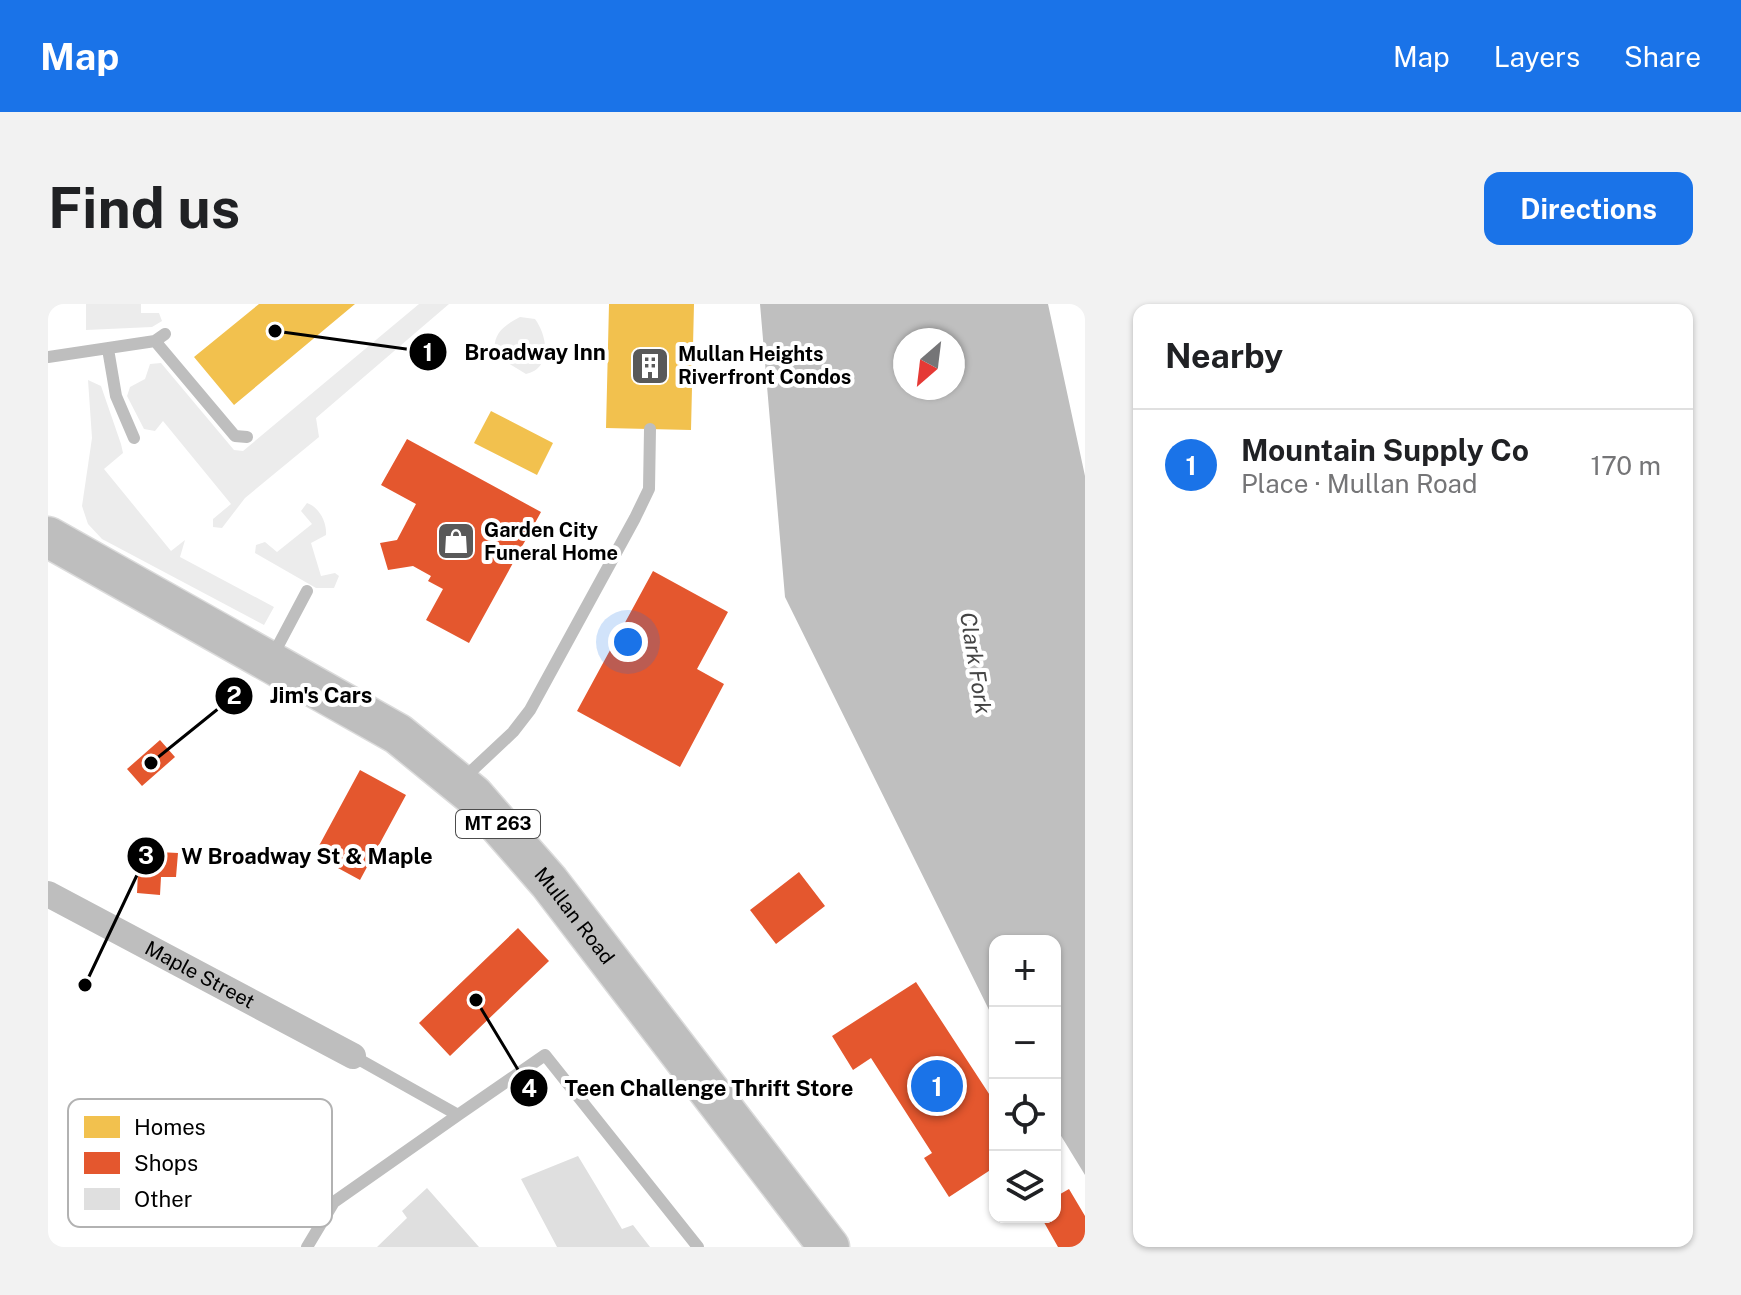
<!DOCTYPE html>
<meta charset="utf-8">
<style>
body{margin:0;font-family:"Public Sans",sans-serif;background:#f2f2f2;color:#202124}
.controls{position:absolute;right:24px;bottom:24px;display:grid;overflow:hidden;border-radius:16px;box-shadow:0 2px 6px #0004}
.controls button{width:72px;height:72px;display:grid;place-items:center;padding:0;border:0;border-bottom:2px solid #e0e0e0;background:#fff;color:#202124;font:40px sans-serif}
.compass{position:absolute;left:845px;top:24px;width:72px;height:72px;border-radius:50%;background:#fff;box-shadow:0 2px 6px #0004;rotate:208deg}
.you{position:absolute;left:580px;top:338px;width:28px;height:28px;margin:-20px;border:6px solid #fff;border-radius:50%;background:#1a73e8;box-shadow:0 0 0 12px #1a73e833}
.badge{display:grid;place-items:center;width:52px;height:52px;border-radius:50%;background:#1a73e8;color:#fff;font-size:26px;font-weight:700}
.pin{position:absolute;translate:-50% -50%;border:4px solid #fff;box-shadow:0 2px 8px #0006}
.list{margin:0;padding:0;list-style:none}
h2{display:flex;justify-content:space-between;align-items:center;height:104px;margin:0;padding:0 32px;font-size:34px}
h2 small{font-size:26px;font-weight:400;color:#757577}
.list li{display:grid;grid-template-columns:52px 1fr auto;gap:24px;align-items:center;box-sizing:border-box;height:112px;padding:0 32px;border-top:2px solid #e0e0e0}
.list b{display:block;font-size:30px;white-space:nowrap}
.list p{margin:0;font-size:26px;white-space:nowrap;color:#757577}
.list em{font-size:26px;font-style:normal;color:#757577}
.icon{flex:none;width:44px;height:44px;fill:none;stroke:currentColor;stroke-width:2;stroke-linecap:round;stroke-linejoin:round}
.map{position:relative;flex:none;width:1037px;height:943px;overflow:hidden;border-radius:16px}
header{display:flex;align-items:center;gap:48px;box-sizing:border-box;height:112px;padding:0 40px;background:#1a73e8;color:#fff}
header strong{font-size:38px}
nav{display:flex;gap:44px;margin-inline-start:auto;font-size:28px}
.intro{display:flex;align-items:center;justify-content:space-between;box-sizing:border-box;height:192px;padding:0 48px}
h1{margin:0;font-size:56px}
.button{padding:20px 36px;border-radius:16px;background:#1a73e8;color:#fff;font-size:28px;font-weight:700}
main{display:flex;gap:48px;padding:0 48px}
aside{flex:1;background:#fff;border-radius:16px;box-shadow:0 2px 6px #0004}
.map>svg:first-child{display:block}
</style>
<header>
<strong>Map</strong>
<nav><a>Map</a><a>Layers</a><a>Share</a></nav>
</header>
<div class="intro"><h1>Find us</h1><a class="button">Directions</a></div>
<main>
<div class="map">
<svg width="1037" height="943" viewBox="0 0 1037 943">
<rect width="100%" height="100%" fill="#fff"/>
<path fill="#ececec" d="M38,0H93V9H111L114,17L104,23L38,26Z
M371,0H401L268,114L271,133L197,194L174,224L165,223V215L183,200L115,117L107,127L96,125L79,92L82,83L97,75L102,60L113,59L186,146L195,147Z
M472,13L487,15C499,31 505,64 478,70L447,51C444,30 455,22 472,13Z
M40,76L53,82L73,140L75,149L56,165L123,247L137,236L132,253L226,303L216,321L54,235L40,220L34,202L44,134Z
M259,199C271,203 279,218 278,231L263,239L273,272L287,269L291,272L286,284H268L207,249L208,241L217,238L229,248L264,220L253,207Z"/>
<path fill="#bfbfbf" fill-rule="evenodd" d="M712,0H1000L1037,172V871L1007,822V637H947V718L737,293ZM857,36H905V84H857Z"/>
<path fill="#f2c14e" d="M211,0H307L186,101L146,53Z
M561,0H646L643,126L558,124Z
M443,107L505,139L489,171L426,139Z"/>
<path fill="#e4572e" d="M359,135L493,208L421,339L378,316L395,285L380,277L383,272L365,262L340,266L332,239L349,236L368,200L333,181Z
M605,267L680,308L649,365L676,380L632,463L529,407Z
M112,436L127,453L94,482L79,465Z
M312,466L358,491L312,576L266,551Z
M91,547L130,549L128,573H113L112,591L89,589Z
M751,568L777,602L728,640L702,606Z
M470,624L501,657L402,752L371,719Z
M868,678L947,799V863L901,893L876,854L884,849L823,754L805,766L784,732Z
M1021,885L1037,912V943H1010L993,913H1007V893Z"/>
<path fill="#dfdfdf" d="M530,852L574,925L585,921L602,943H509L473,875Z
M379,884L431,943H329L359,914L354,907Z"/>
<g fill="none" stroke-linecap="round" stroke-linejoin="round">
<defs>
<g id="primary">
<path id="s2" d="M0,233L350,430L425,491L501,578L781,943"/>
</g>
</defs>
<use href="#primary" stroke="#dbdbdb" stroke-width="43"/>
<path stroke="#bebebe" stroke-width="12" d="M107,37L187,132L199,133
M60,45L68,92L86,134
M0,53L107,37L117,30
M223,355L259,287
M416,474L465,428L482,406L587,214L601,185L602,125
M305,752L410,811L497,751L650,943
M259,943L286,898L410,811"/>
<path stroke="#bebebe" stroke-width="26" id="s1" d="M0,590L305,752"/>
<use href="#primary" stroke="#bebebe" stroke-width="40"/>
</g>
<defs>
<symbol id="building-square" viewBox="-11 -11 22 22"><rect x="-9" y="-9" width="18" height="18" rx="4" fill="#595959" stroke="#fff"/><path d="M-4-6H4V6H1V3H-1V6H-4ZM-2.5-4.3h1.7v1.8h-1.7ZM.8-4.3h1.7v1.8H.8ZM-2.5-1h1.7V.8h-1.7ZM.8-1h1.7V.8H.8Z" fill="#fff"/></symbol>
<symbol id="shop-square" viewBox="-11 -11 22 22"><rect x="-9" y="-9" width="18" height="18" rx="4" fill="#595959" stroke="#fff"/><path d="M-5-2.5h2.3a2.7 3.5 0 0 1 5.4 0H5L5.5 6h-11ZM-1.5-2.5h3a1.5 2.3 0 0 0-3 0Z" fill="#fff"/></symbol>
</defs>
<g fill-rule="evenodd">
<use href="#building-square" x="580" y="40" width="44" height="44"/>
<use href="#shop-square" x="386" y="215" width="44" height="44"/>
</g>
<g text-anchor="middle" stroke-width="8" stroke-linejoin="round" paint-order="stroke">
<rect fill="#fff" stroke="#4c4c4c" stroke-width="2" x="408" y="506" width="84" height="28" rx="6"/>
<g font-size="18" font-weight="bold" fill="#000">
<text x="450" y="526">MT 263</text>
</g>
<g font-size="20" font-weight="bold" fill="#000" stroke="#fff" text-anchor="start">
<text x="630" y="57">Mullan Heights<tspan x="630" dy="23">Riverfront Condos</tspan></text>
<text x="436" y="233">Garden City<tspan x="436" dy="23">Funeral Home</tspan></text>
</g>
<g font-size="20" fill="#000" stroke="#fff">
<text dy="7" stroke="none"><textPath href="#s2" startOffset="656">Mullan Road</textPath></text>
<text dy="7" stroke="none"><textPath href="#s1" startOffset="172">Maple Street</textPath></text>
</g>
<g font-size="22" font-style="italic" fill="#444" stroke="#fff">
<text transform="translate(928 359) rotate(81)" y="8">Clark Fork</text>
</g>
</g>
<rect x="20" y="795" width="264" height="128" rx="12" fill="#fff" stroke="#b2b2b2" stroke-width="2"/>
<rect x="36" y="812" width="36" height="22" fill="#f2c14e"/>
<rect x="36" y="848" width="36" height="22" fill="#e4572e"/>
<rect x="36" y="884" width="36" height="22" fill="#dfdfdf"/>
<g font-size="22" fill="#000">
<text x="86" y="831">Homes</text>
<text x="86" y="867">Shops</text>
<text x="86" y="903">Other</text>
</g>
<path fill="none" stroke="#000" stroke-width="3" d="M227 27L380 48M103 459L186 392M37 681L98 552M428 696L481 784"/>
<g fill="#000" stroke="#fff" stroke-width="3">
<circle cx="227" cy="27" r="8"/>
<circle cx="103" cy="459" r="8"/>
<circle cx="37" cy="681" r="8"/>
<circle cx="428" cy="696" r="8"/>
<circle cx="380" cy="48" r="20"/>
<circle cx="186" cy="392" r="20"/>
<circle cx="98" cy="552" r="20"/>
<circle cx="481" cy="784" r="20"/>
</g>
<g font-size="24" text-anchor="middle" font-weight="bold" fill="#fff">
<text x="380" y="57">1</text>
<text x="186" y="400">2</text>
<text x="98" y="560">3</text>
<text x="481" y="793">4</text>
</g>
<g font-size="22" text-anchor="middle" font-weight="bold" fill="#000" stroke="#fff" stroke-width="8" stroke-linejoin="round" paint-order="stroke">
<text x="487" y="56">Broadway Inn</text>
<text x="273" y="399">Jim's Cars</text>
<text x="259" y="560">W Broadway St &amp; Maple</text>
<text x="661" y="792">Teen Challenge Thrift Store</text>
</g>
</svg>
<div class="controls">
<button>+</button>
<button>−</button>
<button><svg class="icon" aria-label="locate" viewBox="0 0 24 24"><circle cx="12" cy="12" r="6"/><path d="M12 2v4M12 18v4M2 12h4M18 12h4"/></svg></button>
<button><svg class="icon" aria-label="layers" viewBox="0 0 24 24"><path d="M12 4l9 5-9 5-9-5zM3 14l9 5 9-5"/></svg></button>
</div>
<svg class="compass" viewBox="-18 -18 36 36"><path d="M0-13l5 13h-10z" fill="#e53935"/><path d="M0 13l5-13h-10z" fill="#757577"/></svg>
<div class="you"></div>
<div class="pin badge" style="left:889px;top:782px">1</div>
</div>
<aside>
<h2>Nearby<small></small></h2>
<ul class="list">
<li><span class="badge">1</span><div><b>Mountain Supply Co</b><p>Place · Mullan Road</p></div><em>170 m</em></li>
</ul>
</aside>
</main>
